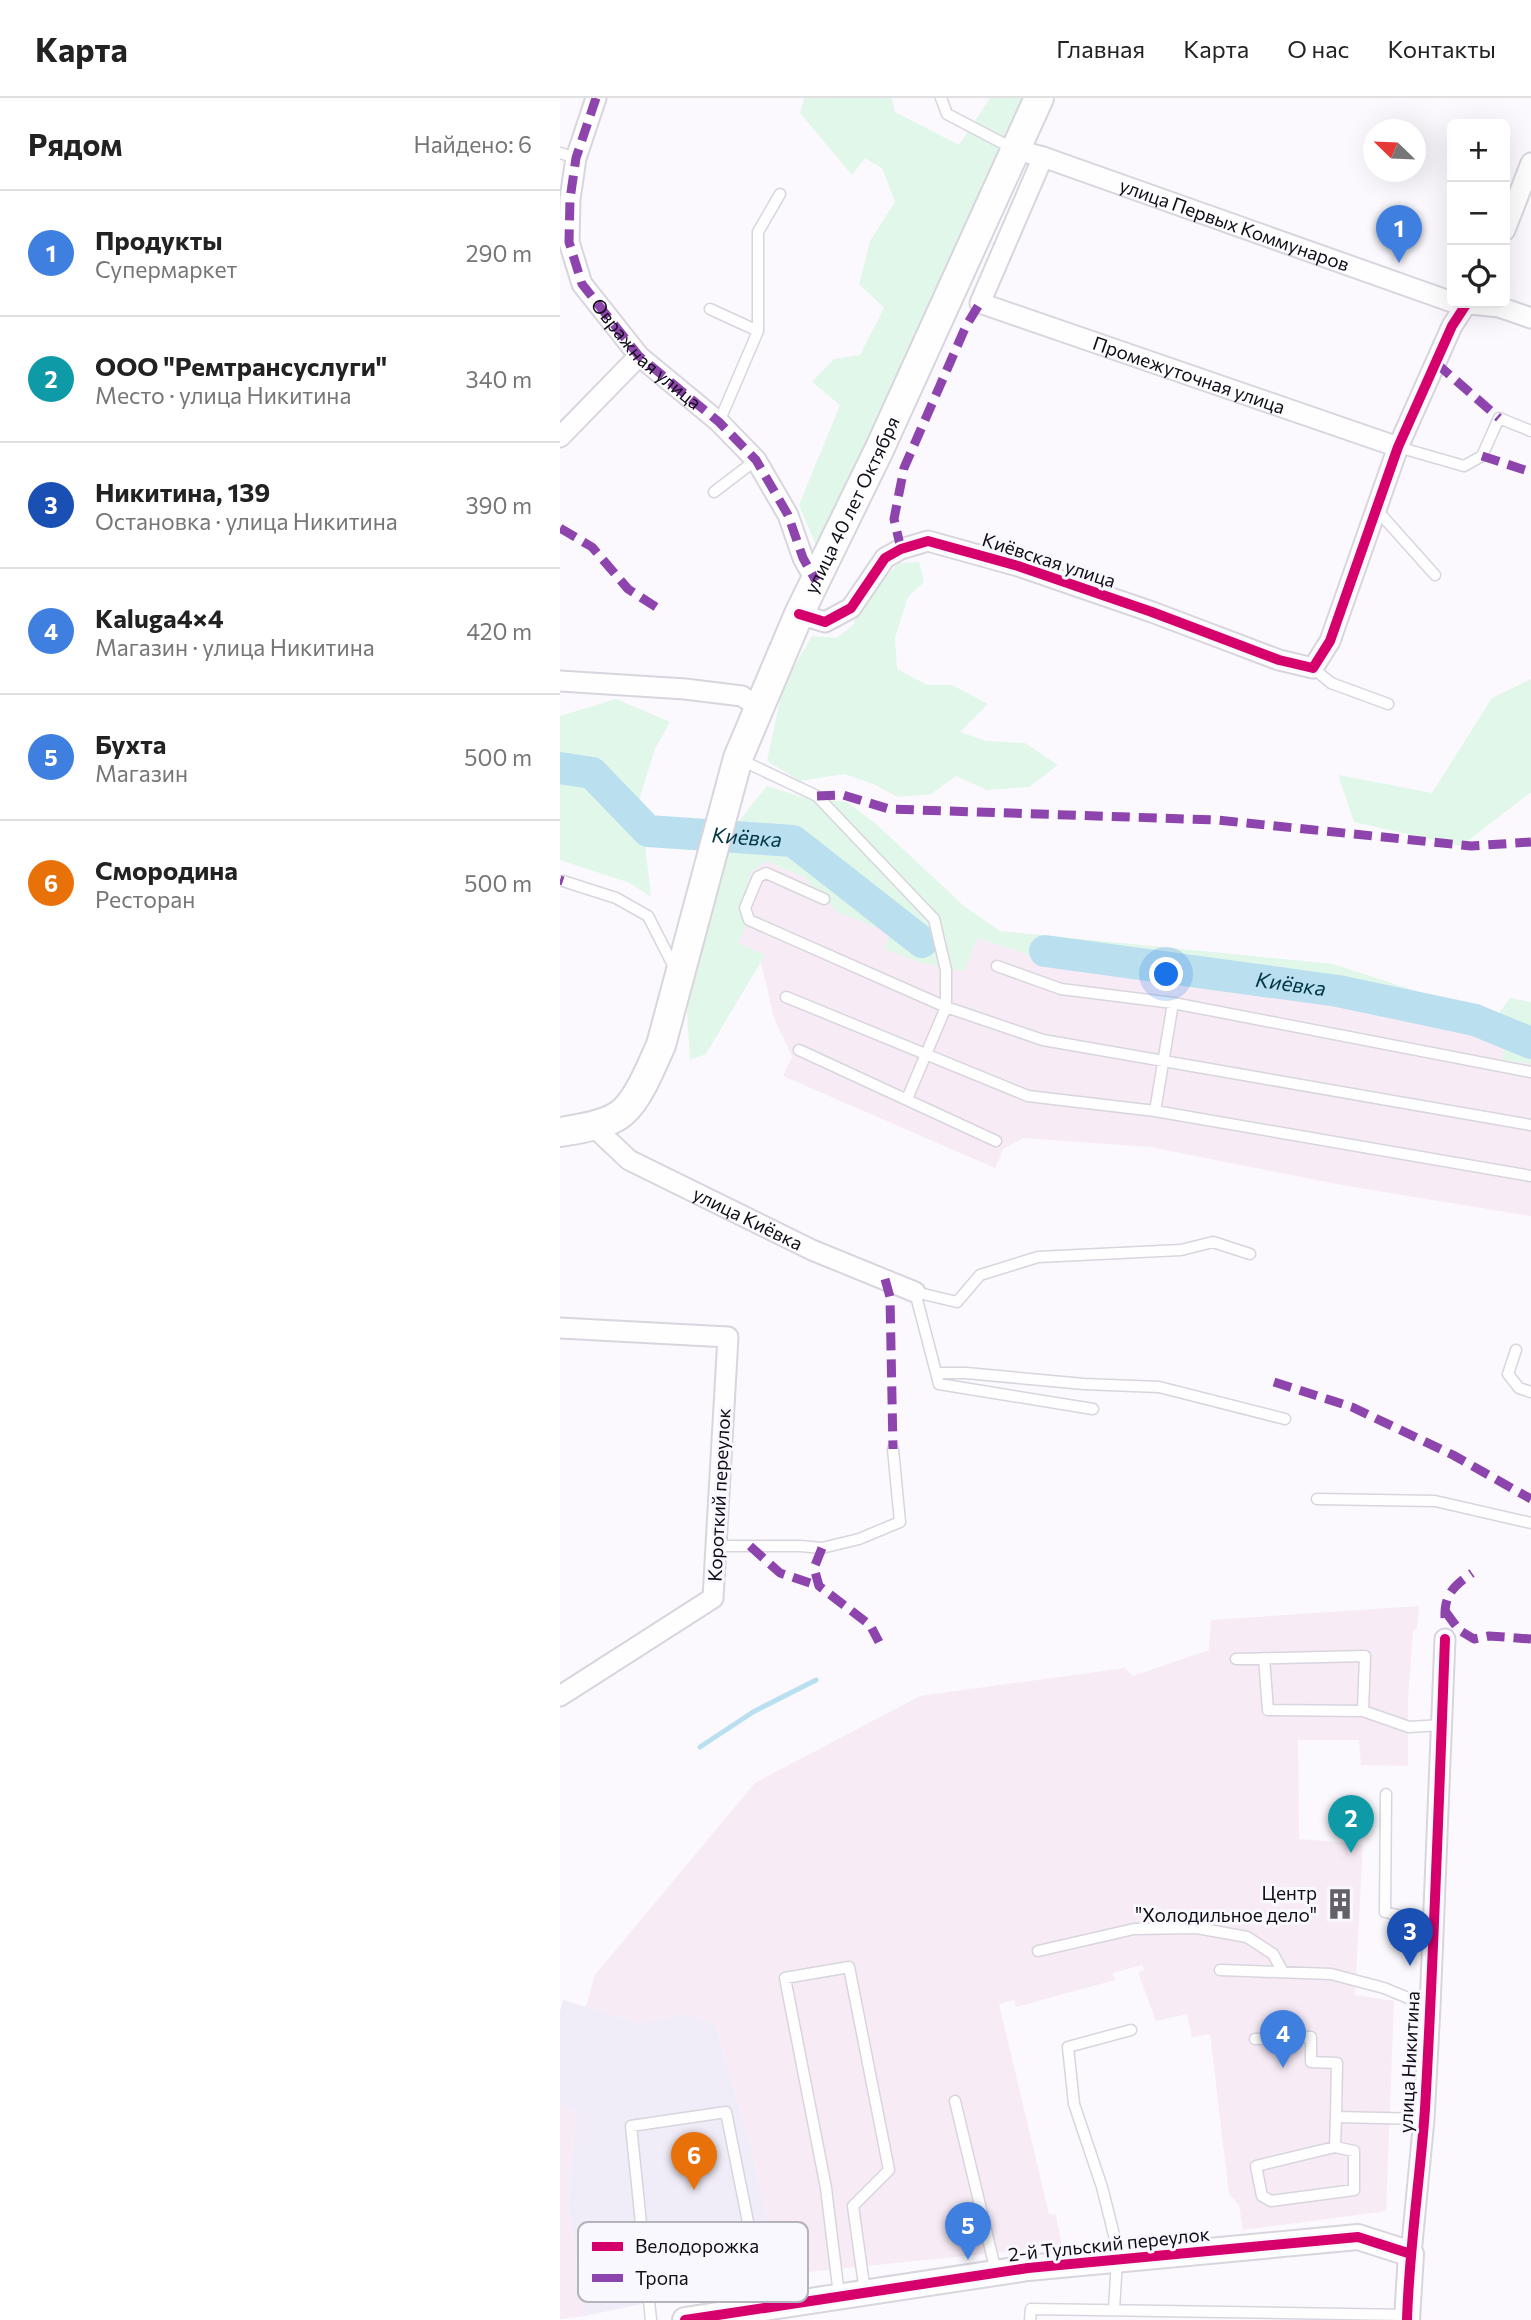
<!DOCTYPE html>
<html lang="ru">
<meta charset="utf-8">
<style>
body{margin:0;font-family:Commissioner,sans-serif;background:#f2f2f2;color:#222}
.controls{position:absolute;right:21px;top:21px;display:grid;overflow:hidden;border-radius:10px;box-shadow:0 7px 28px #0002}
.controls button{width:63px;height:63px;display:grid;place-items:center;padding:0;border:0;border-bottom:2px solid #e0e0e0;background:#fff;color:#222;font:35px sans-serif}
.compass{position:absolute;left:803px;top:21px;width:63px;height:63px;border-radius:50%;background:#fff;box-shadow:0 7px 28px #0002;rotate:293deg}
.you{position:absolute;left:607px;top:877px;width:24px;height:24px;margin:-18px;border:5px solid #fff;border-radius:50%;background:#1a73e8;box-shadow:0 0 0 10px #1a73e833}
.badge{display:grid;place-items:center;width:46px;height:46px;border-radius:50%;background:#646069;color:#fff;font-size:23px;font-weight:700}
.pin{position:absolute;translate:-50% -58px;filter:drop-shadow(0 2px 4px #0008)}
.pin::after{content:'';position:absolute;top:37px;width:24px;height:21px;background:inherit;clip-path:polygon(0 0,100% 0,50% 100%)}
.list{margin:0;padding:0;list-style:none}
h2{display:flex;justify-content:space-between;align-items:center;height:91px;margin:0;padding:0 28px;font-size:30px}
h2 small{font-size:23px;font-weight:400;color:#767676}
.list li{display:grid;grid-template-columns:46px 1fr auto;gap:21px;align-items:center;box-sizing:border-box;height:126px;padding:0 28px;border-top:2px solid #e0e0e0}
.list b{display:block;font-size:26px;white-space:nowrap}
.list p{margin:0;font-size:23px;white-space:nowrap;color:#767676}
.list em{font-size:23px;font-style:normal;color:#767676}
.icon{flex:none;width:38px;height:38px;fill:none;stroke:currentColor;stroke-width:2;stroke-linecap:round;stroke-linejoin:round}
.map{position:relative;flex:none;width:971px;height:2222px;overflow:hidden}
header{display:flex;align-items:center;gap:42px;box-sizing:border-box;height:98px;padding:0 35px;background:#fff;border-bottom:2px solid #e0e0e0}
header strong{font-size:33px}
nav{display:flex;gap:38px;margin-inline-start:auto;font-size:24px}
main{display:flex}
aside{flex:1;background:#fff}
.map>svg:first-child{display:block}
</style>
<header>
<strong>Карта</strong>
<nav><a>Главная</a><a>Карта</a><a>О нас</a><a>Контакты</a></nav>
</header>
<main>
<aside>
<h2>Рядом<small>Найдено: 6</small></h2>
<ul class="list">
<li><span class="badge" style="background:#3f7fe0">1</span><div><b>Продукты</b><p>Супермаркет</p></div><em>290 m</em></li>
<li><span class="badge" style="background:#0f9aa8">2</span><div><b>ООО &quot;Ремтрансуслуги&quot;</b><p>Место · улица Никитина</p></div><em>340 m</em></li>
<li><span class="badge" style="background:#1a4fb4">3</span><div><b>Никитина, 139</b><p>Остановка · улица Никитина</p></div><em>390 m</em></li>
<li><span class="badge" style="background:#3f7fe0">4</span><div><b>Kaluga4×4</b><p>Магазин · улица Никитина</p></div><em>420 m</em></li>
<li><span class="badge" style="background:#3f7fe0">5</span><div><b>Бухта</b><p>Магазин</p></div><em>500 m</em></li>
<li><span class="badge" style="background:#e8710a">6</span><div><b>Смородина</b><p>Ресторан</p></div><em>500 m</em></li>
</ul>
</aside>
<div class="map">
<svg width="971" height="2222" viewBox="0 0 971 2222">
<rect width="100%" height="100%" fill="#fbf9fe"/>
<path fill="#f1edf8" d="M3,1902L80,1925L125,1916L155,1925L192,2052L219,2177L25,2218L8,2103L16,2014L0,2006V1913Z"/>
<path fill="#f7ebf6" d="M206,763L244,779L277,814L417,840L500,867L776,904L945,945L942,962L971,966V1118L782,1087L590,1049L463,1040L443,1051L435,1070L223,978L232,959L214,920L201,865L204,857L178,845L185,830L181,811L191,774Z
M859,1508L857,1529L853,1534L848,1600V1668L801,1667L799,1642H738L739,1741L803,1746L795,1897L834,1903L826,2113L683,2132L679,2107L669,2096L650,1936L632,1939L627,1916L596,1923L578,1875L584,1872L582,1867L553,1875L555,1882L456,1909L454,1902L439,1906L489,2116L496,2117L502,2148L219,2177L192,2052L155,1925L125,1916L81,1925L26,1909L35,1877L195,1685L360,1598L565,1570L573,1578L649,1552L651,1522Z
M0,2006L16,2014L8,2103L25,2218L0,2221Z"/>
<path fill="#e1f7e9" d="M244,0H332L335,14L399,47L430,0H462L258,452L239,407L280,307L252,284L274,261L300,257L324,210L299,186L310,143L335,104L322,70L305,60L292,77L240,15Z
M359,464L364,484L348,499L335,540L337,571L367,587H392L428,606L400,634L426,643L465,645L498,667L469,689L427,692L396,678L371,696L338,699L313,686L284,676L240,683L207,663L223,587L252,538L277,540L293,527L301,508L338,465Z
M971,581V694L901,748L794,724L778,677L872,695L932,600Z
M56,601L110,624L95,651L80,699L91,799L70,785L0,762V618Z
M207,688L242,699L287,704L316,726L404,808L440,833L773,866L936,919L950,900L971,904V966L942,962L945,945L776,904L500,867L417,840L404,873L361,865L324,851L330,835L277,814L244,779L206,763L191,774L181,811L185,830L178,845L205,857L146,956L130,962L127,913L174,729Z"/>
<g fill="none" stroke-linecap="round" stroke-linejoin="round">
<path stroke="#bae0ef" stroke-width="5" d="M140,1649L193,1614L256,1582"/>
<g stroke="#bae0ef" stroke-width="32">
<path id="s1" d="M0,670L32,675L88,733L233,743L362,844"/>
<path id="s2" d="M485,853L778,893L915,922L971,945"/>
</g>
<defs>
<path id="service" d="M381,0L387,16L452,50
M0,55L16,60
M150,211L198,233
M159,324L198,233V134L220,96
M838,349L904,368L922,358L939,320L971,333
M154,394L196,362
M816,411L875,477
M753,570L771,585L828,606
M181,662L257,698L374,821L386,872V909L347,1001
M3,783L56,800L88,818L114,869
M264,801L206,775L198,779L185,810L189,822L386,909L483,942L971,1027
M437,868L501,891L613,905L971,974
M226,899L468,998L595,1013L971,1078
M239,952L436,1043
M595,1013L613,905
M956,1252L948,1276L959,1290L971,1294
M376,1275H406L524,1286L599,1289L725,1321
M533,1311L379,1286L355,1194L397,1204L420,1177L478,1159L621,1152L653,1144L690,1156
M757,1401L875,1403L971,1425
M156,1448H240L262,1450L299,1441L340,1424L333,1351
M704,1560L708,1612L803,1613
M676,1561L805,1558L803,1613L849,1629L882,1627
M826,1696L825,1814L874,1826
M478,1853L574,1831L637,1830L687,1839L713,1856L723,1874
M660,1872L771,1876L824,1890L870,1909
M695,1941L751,1939V1964L777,1965L776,2019L864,2021
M395,2003L436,2174
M775,2049L794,2053V2092L711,2103L702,2098L696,2068L775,2049L776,2019
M279,2197L266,2090L225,1880L289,1869L329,2072L293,2108L305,2194
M554,2211L557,2162L556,2145L542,2089L514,2006L508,1949L571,1932
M91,2222L71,2028L166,2014L205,2209
M470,2222L471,2211L847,2217"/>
<g id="minor">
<path d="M36,0L16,60L10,101L9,144L22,186L79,258L159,324L196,362L228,417L243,460L256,483"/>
<path id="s3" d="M456,52L483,59L892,204"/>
<path id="s4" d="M483,59L420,205L838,349"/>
<path d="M945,132L971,65"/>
<path d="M900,205L939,209L971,220"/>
<path d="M0,339L79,258"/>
<path d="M239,516L265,524L291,510L325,460L341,451L368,443L458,468L592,514L719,562L753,570L770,543L838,349L892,228L907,205"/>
<path d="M0,583L125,591L182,598L199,610"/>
<path id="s5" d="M33,1028L69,1062L252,1152L355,1194"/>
<path d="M0,1230L168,1239L153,1500L0,1598"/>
<path d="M851,2156L864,2021L870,1909L885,1541"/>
</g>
<path id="tertiary" d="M125,2222L468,2170L798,2139L851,2156L847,2222"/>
<g id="secondary">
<path id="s6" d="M0,1034C18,1031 49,1027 63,1014C79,1000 92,967 101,947L178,660L239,516L319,352L479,0"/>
</g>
</defs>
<use href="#service" stroke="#d8d5de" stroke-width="13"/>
<use href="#minor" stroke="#d8d5de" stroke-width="23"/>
<use href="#tertiary" stroke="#d8d5de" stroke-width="28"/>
<use href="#secondary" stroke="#d8d5de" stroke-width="32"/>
<use href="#service" stroke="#fefeff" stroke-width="10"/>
<use href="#minor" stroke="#fefeff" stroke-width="19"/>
<use href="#tertiary" stroke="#fefeff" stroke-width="24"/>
<use href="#secondary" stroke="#fefeff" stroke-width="28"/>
<g stroke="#8e44ad" stroke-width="9" stroke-dasharray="18 9" stroke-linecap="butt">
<path id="s7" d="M36,0L16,60L10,101L9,144L22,186L79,258L159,324L196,362L228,417L243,460L256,483"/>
<path d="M876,265L939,320"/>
<path d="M922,358L971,374"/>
<path d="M0,430L32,449L68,491L96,509"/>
<path d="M341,451L334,421L344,370L406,228L420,205"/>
<path d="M257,698L283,697L329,711L657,722L911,748L971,744"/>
<path d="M0,782L3,783"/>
<path d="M325,1181L330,1199L333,1351"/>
<path d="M714,1284L792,1309L893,1357L971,1401"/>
<path d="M190,1448L220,1475L259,1488"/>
<path d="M262,1450L254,1470L259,1488L310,1527L319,1544"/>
<path d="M885,1513L899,1532L914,1541L929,1538L971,1541"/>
<path d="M885,1520C884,1496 894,1488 912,1475"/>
</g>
<defs>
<path id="cycleway" d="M239,516L265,524L291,510L325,460L341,451L368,443L458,468L592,514L719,562L753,570L770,543L838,349L892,228L907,205
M125,2222L468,2170L798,2139L851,2156
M847,2222C849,2151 860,2082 865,2011C874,1854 879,1697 885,1541"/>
</defs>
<use href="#cycleway" stroke="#faf8ff" stroke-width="15"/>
<use href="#cycleway" stroke="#d6006c" stroke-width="10"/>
</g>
<defs>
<symbol id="building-bare" viewBox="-9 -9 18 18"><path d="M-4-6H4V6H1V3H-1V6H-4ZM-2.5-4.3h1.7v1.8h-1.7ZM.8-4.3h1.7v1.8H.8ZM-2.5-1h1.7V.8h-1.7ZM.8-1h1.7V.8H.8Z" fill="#646069" stroke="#faf8ff" stroke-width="2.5" paint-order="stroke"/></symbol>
</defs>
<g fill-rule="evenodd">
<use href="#building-bare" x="758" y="1784" width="44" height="44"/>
</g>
<g text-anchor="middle" stroke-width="6" stroke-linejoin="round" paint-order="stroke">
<g font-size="19" fill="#120e19" stroke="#faf8ff">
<text dy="7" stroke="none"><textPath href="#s3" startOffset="231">улица Первых Коммунаров</textPath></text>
<text dy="7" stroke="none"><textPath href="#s7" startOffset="287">Овражная улица</textPath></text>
<text dy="7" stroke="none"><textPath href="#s4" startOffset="380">Промежуточная улица</textPath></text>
<text dy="7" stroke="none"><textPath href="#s6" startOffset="719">улица 40 лет Октября</textPath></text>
<text transform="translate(489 462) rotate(18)" y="7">Киёвская улица</text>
<text dy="7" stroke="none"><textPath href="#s5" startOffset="182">улица Киёвка</textPath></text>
<text transform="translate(159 1397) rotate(-87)" y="7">Короткий переулок</text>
<text transform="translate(849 1964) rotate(-87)" y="7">улица Никитина</text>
<text transform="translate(549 2146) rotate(-6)" y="7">2-й Тульский переулок</text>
</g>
<g font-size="19" fill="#120e19" stroke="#faf8ff" text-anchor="end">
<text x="757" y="1802">Центр<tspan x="757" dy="22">"Холодильное дело"</tspan></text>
</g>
<g font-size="21" font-style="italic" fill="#013543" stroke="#faf8ff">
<text dy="7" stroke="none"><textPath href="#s1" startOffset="212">Киёвка</textPath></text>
<text dy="7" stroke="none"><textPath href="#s2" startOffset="248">Киёвка</textPath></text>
</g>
</g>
<rect x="18" y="2124" width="230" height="80" rx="10" fill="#faf8ff" stroke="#b4b2ba" stroke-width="2"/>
<rect x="32" y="2144" width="31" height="9" fill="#d6006c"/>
<rect x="32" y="2176" width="31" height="8" fill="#8e44ad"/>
<g font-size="19" fill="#120e19">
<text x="75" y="2155">Велодорожка</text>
<text x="75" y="2187">Тропа</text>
</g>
</svg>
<div class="controls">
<button>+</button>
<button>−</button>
<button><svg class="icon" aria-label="locate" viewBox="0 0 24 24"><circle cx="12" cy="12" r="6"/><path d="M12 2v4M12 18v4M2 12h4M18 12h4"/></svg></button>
</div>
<svg class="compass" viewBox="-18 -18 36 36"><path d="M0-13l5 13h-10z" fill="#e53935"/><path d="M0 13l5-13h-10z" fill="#767676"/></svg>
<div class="you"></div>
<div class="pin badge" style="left:839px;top:165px;background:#3f7fe0">1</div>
<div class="pin badge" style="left:791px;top:1755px;background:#0f9aa8">2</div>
<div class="pin badge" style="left:850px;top:1868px;background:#1a4fb4">3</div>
<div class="pin badge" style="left:723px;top:1970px;background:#3f7fe0">4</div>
<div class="pin badge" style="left:408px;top:2162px;background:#3f7fe0">5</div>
<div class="pin badge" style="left:134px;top:2092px;background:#e8710a">6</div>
</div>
</main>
